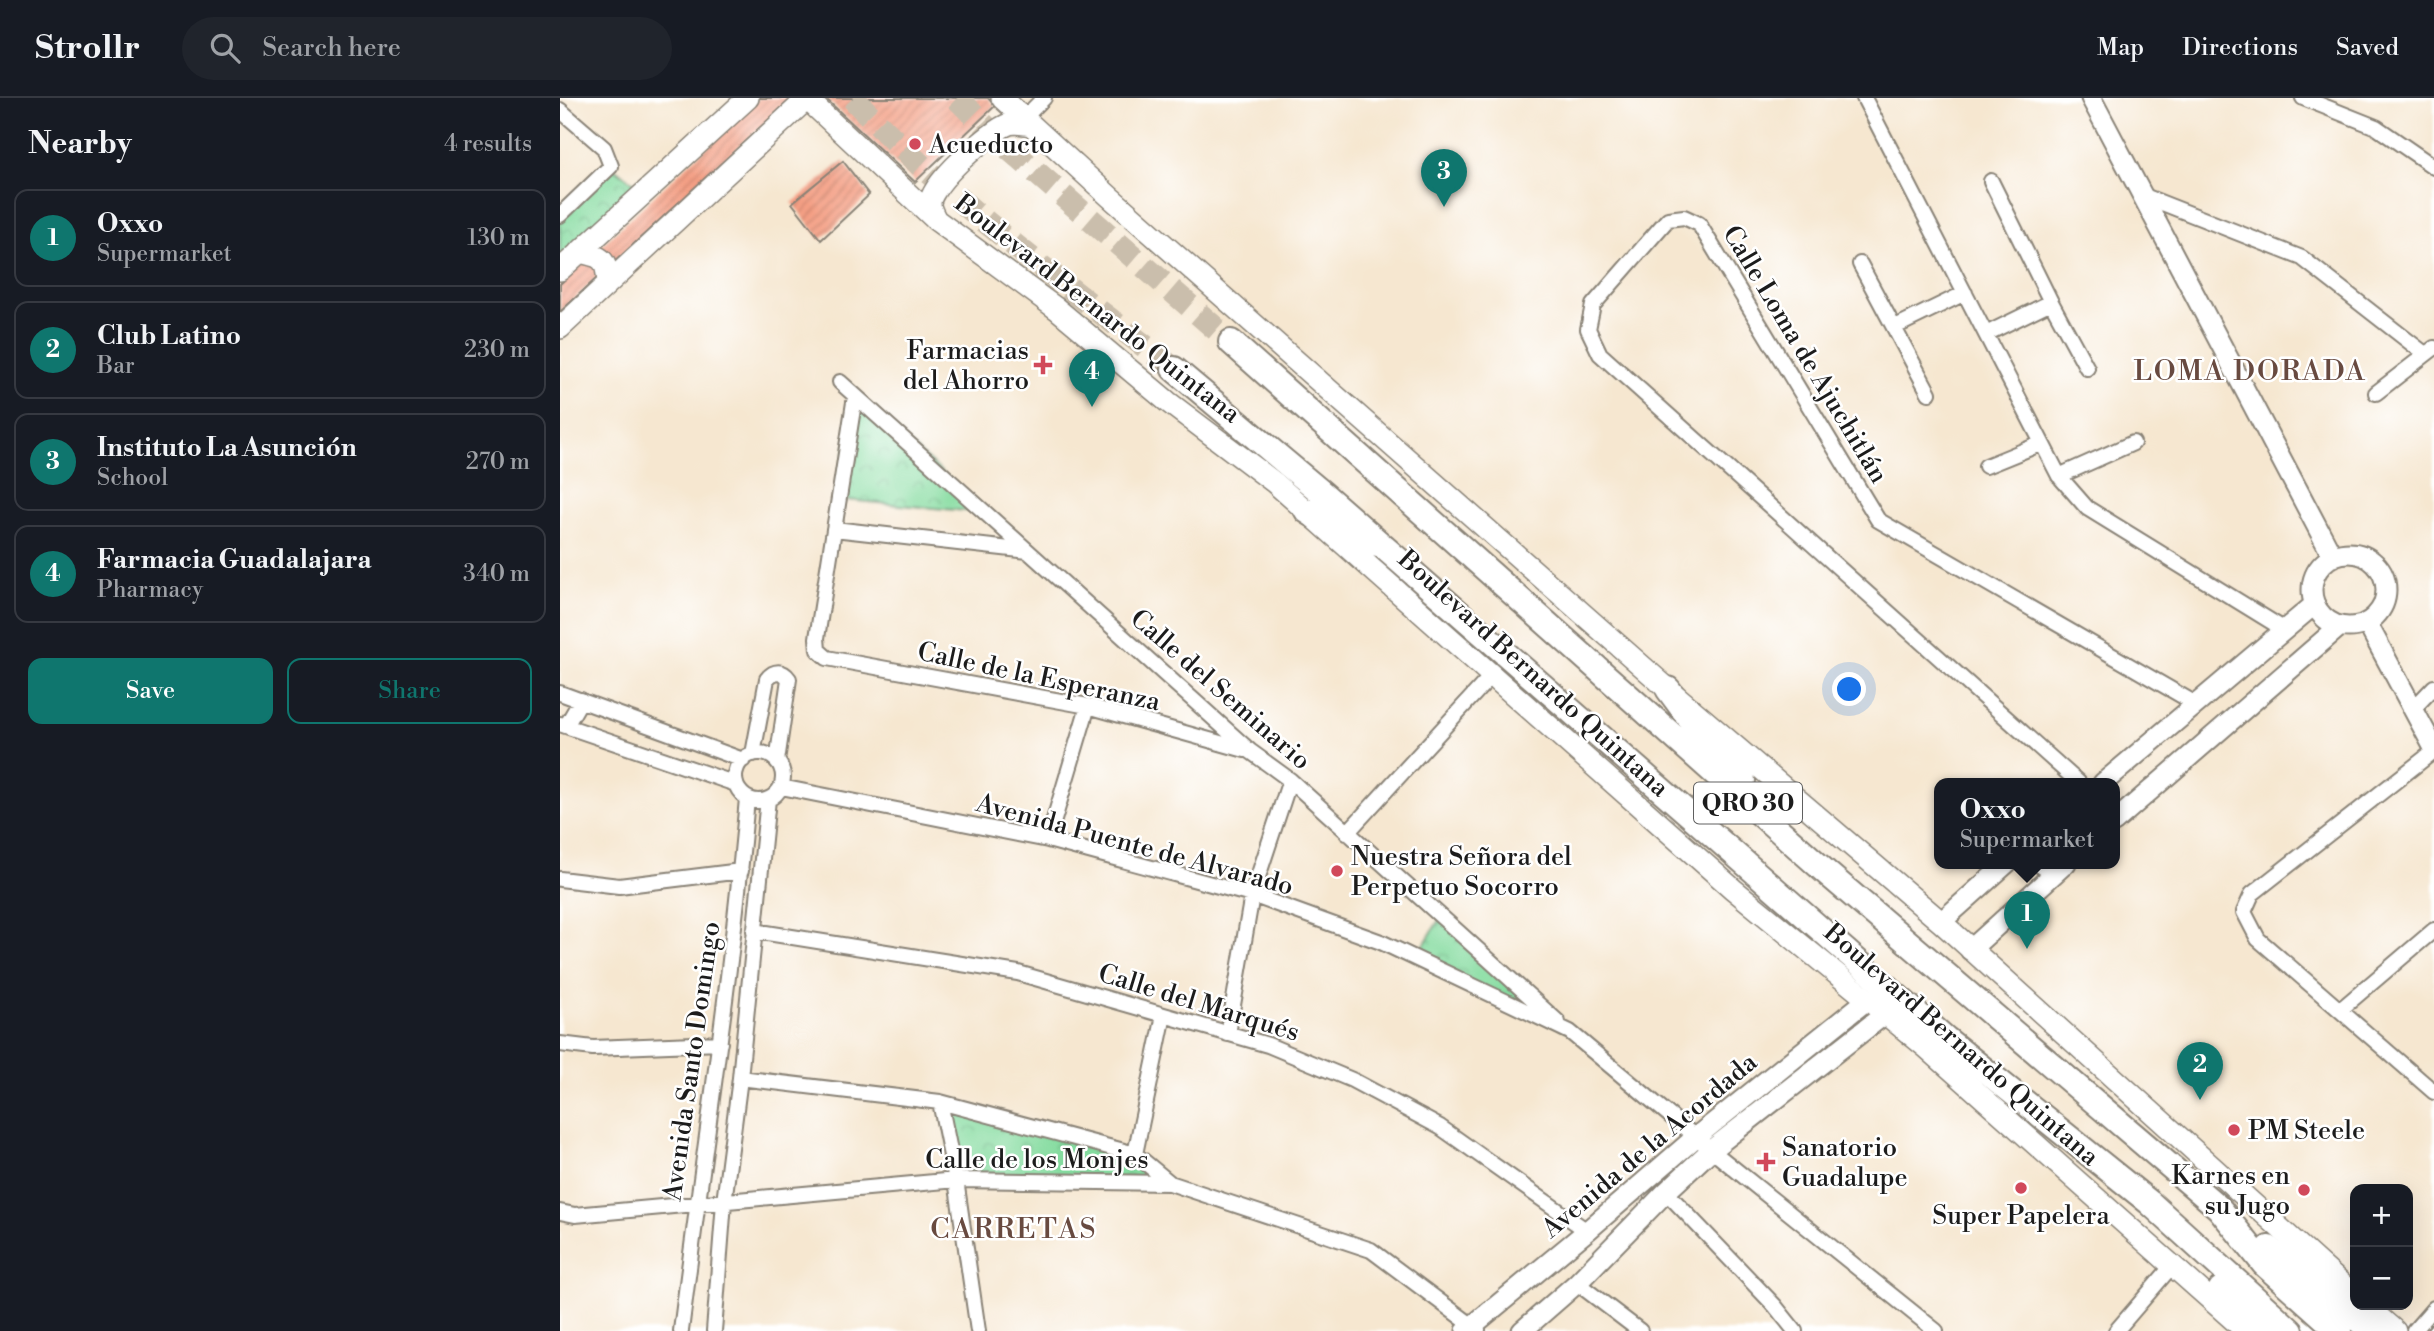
<!DOCTYPE html>
<meta charset="utf-8">
<style>
body{margin:0;font-family:"Libre Bodoni",serif;background:#20242c;color:#f1f3f6}
.controls{position:absolute;right:21px;bottom:21px;display:grid;overflow:hidden;border-radius:14px;box-shadow:0 7px 28px #0002}
.controls button{width:63px;height:63px;display:grid;place-items:center;padding:0;border:0;border-bottom:2px solid #363941;background:#171b24;color:#f1f3f6;font:35px sans-serif}
.you{position:absolute;left:1290px;top:592px;width:24px;height:24px;margin:-18px;border:5px solid #fff;border-radius:50%;background:#1a73e8;box-shadow:0 0 0 10px #1a73e833}
.badge{display:grid;place-items:center;width:46px;height:46px;border-radius:50%;background:#0f766e;color:#fff;font-size:23px;font-weight:700}
.pin{position:absolute;translate:-50% -58px;filter:drop-shadow(0 2px 4px #0008)}
.pin::after{content:'';position:absolute;top:37px;width:24px;height:21px;background:inherit;clip-path:polygon(0 0,100% 0,50% 100%)}
.popup{position:absolute;left:1374px;top:680px;width:186px;height:91px;box-sizing:border-box;display:grid;place-content:center;border-radius:14px;background:#171b24;filter:drop-shadow(0 2px 5px #0005);font-size:23px;white-space:nowrap;color:#9ea1a6}
.popup b{font-size:26px;color:#f1f3f6}
.popup::after{content:'';position:absolute;left:50%;top:100%;margin-left:-14px;border:14px solid transparent;border-top-color:#171b24}
.list{margin:0;padding:0;list-style:none}
h2{display:flex;justify-content:space-between;align-items:center;height:91px;margin:0;padding:0 28px;font-size:30px}
h2 small{font-size:23px;font-weight:400;color:#9ea1a6}
.list li{display:grid;grid-template-columns:46px 1fr auto;gap:21px;align-items:center;box-sizing:border-box;height:98px;margin:0 14px 14px;padding:0 14px;border:2px solid #363941;border-radius:14px}
.list b{display:block;font-size:26px;white-space:nowrap}
.list p{margin:0;font-size:23px;white-space:nowrap;color:#9ea1a6}
.list em{font-size:23px;font-style:normal;color:#9ea1a6}
.actions{display:flex;gap:14px;padding:21px 28px}
.actions a{flex:1;padding:16px 0;border:2px solid #0f766e;border-radius:14px;text-align:center;font-size:24px;color:#0f766e}
.actions .main{background:#0f766e;color:#fff}
.icon{flex:none;width:38px;height:38px;fill:none;stroke:currentColor;stroke-width:2;stroke-linecap:round;stroke-linejoin:round}
.map{position:relative;flex:none;width:1874px;height:1233px;overflow:hidden}
header{display:flex;align-items:center;gap:42px;box-sizing:border-box;height:98px;padding:0 35px;background:#171b24;border-bottom:2px solid #363941}
header strong{font-size:33px}
nav{display:flex;gap:38px;margin-inline-start:auto;font-size:24px}
.search{width:490px;height:63px;background:#20242c;display:flex;align-items:center;gap:18px;box-sizing:border-box;padding:0 24px;border-radius:38px;color:#9ea1a6;font-size:26px}
main{display:flex}
aside{flex:1;background:#171b24}
.map>svg:first-child{display:block}
</style>
<header>
<strong>Strollr</strong>
<div class="search"><svg class="icon" aria-label="search" viewBox="0 0 24 24"><circle cx="10" cy="10" r="6"/><path d="M15 15l6 6"/></svg>Search here</div>
<nav><a>Map</a><a>Directions</a><a>Saved</a></nav>
</header>
<main>
<aside>
<h2>Nearby<small>4 results</small></h2>
<ul class="list">
<li><span class="badge">1</span><div><b>Oxxo</b><p>Supermarket</p></div><em>130 m</em></li>
<li><span class="badge">2</span><div><b>Club Latino</b><p>Bar</p></div><em>230 m</em></li>
<li><span class="badge">3</span><div><b>Instituto La Asunción</b><p>School</p></div><em>270 m</em></li>
<li><span class="badge">4</span><div><b>Farmacia Guadalajara</b><p>Pharmacy</p></div><em>340 m</em></li>
</ul>
<div class="actions"><a class="main">Save</a><a>Share</a></div>
</aside>
<div class="map">
<svg width="1874" height="1233" viewBox="0 0 1874 1233">
<defs>
<pattern id="park-crowns" width="20" height="18" patternUnits="userSpaceOnUse" patternTransform="scale(1.75)"><rect width="20" height="18" fill="#84db9f"/><path d="M2 6a3 3 0 1 1 6 0M12 15a3 3 0 1 1 6 0" fill="none" stroke="#71bb88"/></pattern>
<pattern id="building-hatch" width="6" height="6" patternUnits="userSpaceOnUse" patternTransform="scale(1.75)"><rect width="6" height="6" fill="#f49f84"/><path d="M-1 1l2-2M0 6l6-6M5 7l2-2" fill="none" stroke="#d18871"/></pattern>
</defs>
<rect width="100%" height="100%" fill="#fff"/>
<filter id="ink" filterUnits="userSpaceOnUse"><feTurbulence type="fractalNoise" baseFrequency=".0143" numOctaves="2"/><feDisplacementMap in="SourceGraphic" scale="14" xChannelSelector="R" yChannelSelector="G"/><feConvolveMatrix kernelMatrix="1 2 1 2 8 2 1 2 1" color-interpolation-filters="sRGB"/></filter>
<filter id="wash" filterUnits="userSpaceOnUse"><feTurbulence type="fractalNoise" baseFrequency=".00686" numOctaves="4" result="noise"/><feDisplacementMap in="SourceGraphic" scale="28" xChannelSelector="R" yChannelSelector="G"/><feGaussianBlur stdDeviation="1.57" result="paint"/><feColorMatrix in="noise" values="0 0 0 0 0 0 0 0 0 0 0 0 0 0 0 0 0 1.4 0 .05"/><feComposite in="paint" operator="in"/></filter>
<g filter="url(#wash)">
<rect width="100%" height="100%" fill="#f6e7d0"/>
<path fill="url(#park-crowns)" stroke="#507c5e" stroke-width="2" d="M51,68L85,93L0,172V117Z
M295,298L428,415L276,401Z
M882,817L1010,934L855,862Z
M380,1004L575,1056L610,1085L396,1082Z"/>
<g id="blocks">
<path fill="url(#building-hatch)" d="M199,0H232L0,214V186Z
M265,0H428L435,8L355,84Z
M283,63L309,97L261,142L232,105Z"/>
</g>
</g>
<g filter="url(#ink)">
<use href="#blocks" fill-opacity="0" stroke="#898276" stroke-width="2"/>
<g fill="none" stroke-linecap="round" stroke-linejoin="round">
<path stroke="#cabeac" stroke-width="24" stroke-dasharray="24 12" stroke-linecap="butt" d="M293,0C388,103 504,185 614,271
M397,0L438,41L671,244"/>
<defs>
<path id="minor" d="M1304,0L1499,378L1527,410L1725,532
M1743,0L1816,29L1874,69
M0,12L44,50L51,68L0,117
M464,20L484,0
M1431,83L1491,204L1527,270
M1582,97L1742,160L1865,256
M1300,166L1369,295
M1335,229L1405,195
M1426,236L1491,204
M280,284L690,653L730,682L998,924
M1816,295L1874,250
M295,298L257,540L258,552L267,560L528,608L685,652
M1426,368L1480,346
M1499,378L1573,345
M274,431L468,453
M0,595L183,662
M1853,611L1874,589
M0,626L176,686
M6,628L21,602
M1874,653L1692,796L1684,814L1698,841L1874,994
M175 679a24 24 0 1 1 48 0a24 24 0 1 1-48 0Z
M193,656L207,581C214,572 223,572 229,581L217,663
M1519,685L1040,256L1028,231L1033,207L1108,121L1124,119L1139,126L1318,422L1636,606
M221,689L488,742L692,797L821,844L1010,934L1151,1052L1376,1233
M787,735L931,578
M488,742L528,608
M1476,765L1489,773H1497
M0,781L59,788L181,773
M194,833L458,875L708,947L792,982L880,1029L1027,1133
M1780,912L1874,832
M668,936L692,797L730,682
M0,946L33,950L160,945
M180,980L380,1004L575,1056L610,1085
M380,1004L396,1082L418,1233
M575,1056L604,917
M1106,1094L1215,1208L1235,1233
M0,1114L15,1117L396,1082L610,1085L811,1152L918,1232
M1017,1185L1080,1233
M121,1233C143,1055 172,878 187,700
M154,1233L164,1104L180,980L208,701
M1556,1233L1611,1169
M1854,1233L1874,1210"/>
<path id="tertiary" d="M1531,0L1773,459
M1752 492a37 37 0 1 1 74 0a37 37 0 1 1-74 0Z
M1807,525L1874,650
M1543,685L1755,506
M1554,724L1780,528
M1381,824L1447,765
M1410,852L1506,765
M906,1233L1027,1133L1136,1039L1307,902
M962,1233L1017,1185L1106,1094L1151,1052L1325,916"/>
<path id="secondary" d="M246,0L376,122L497,211L608,304L715,385L1173,791L1367,950L1686,1233
M442,0L550,99L1108,591L1381,824L1795,1198
M376,122C374,118 370,111 370,106C369,87 431,32 449,26C456,24 463,26 471,27
M19,154C43,159 46,160 48,185
M0,172L188,0
M0,230L248,0
M1805,1207L1835,1233"/>
<path id="trunk" d="M671,244L1268,776L1659,1110L1704,1166L1779,1233
M614,271L762,395L1386,941L1589,1104L1731,1233
M747,413L806,449
M1108,591L1142,637L1183,682
M1709,1150L1812,1233
M1661,1191L1705,1233"/>
</defs>
<use href="#minor" stroke="#898276" stroke-width="18"/>
<use href="#tertiary" stroke="#898276" stroke-width="23"/>
<use href="#secondary" stroke="#898276" stroke-width="24"/>
<use href="#trunk" stroke="#898276" stroke-width="28"/>
<use href="#minor" stroke="#fff" stroke-width="14"/>
<use href="#tertiary" stroke="#fff" stroke-width="19"/>
<use href="#secondary" stroke="#fff" stroke-width="21"/>
<use href="#trunk" stroke="#fff" stroke-width="24"/>
</g>
</g>
<g fill="#d1495b" stroke="#fff" stroke-width="2.5">
<circle cx="355" cy="46" r="7"/>
<path d="M479.5 256.5h7v7h7v7h-7v7h-7v-7h-7v-7h7z"/>
<circle cx="777" cy="773" r="7"/>
<circle cx="1674" cy="1032" r="7"/>
<path d="M1202.5 1053.5h7v7h7v7h-7v7h-7v-7h-7v-7h7z"/>
<circle cx="1461" cy="1090" r="7"/>
<circle cx="1744" cy="1092" r="7"/>
</g>
<g text-anchor="middle" stroke-width="5" stroke-linejoin="round" paint-order="stroke">
<rect fill="#fff" stroke="#606060" stroke-width="2" x="1134" y="684.5" width="108" height="41" rx="5"/>
<g font-size="24" font-weight="bold" fill="#1c1c1c">
<text x="1188" y="713">QRO 30</text>
</g>
<g font-size="26" fill="#1c1c1c" stroke="#fff" text-anchor="start">
<text x="369" y="55">Acueducto</text>
<text x="469" y="261" text-anchor="end">Farmacias<tspan x="469" dy="30">del Ahorro</tspan></text>
<text x="791" y="767">Nuestra Señora del<tspan x="791" dy="30">Perpetuo Socorro</tspan></text>
<text x="1688" y="1041">PM Steele</text>
<text x="1222" y="1058">Sanatorio<tspan x="1222" dy="30">Guadalupe</tspan></text>
<text x="1730" y="1086" text-anchor="end">Karnes en<tspan x="1730" dy="30">su Jugo</tspan></text>
<text x="1461" y="1126" text-anchor="middle">Super Papelera</text>
</g>
<g font-size="26" fill="#1c1c1c" stroke="#fff">
<text transform="translate(538 210) rotate(38)" y="9">Boulevard Bernardo Quintana</text>
<text transform="translate(1246 256) rotate(59)" y="9">Calle Loma de Ajuchitlán</text>
<text transform="translate(974 575) rotate(42)" y="9">Boulevard Bernardo Quintana</text>
<text transform="translate(479 578) rotate(12)" y="9">Calle de la Esperanza</text>
<text transform="translate(661 591) rotate(41)" y="9">Calle del Seminario</text>
<text transform="translate(575 746) rotate(15)" y="9">Avenida Puente de Alvarado</text>
<text transform="translate(639 904) rotate(17)" y="9">Calle del Marqués</text>
<text transform="translate(1402 946) rotate(41)" y="9">Boulevard Bernardo Quintana</text>
<text transform="translate(131 963) rotate(-82)" y="9">Avenida Santo Domingo</text>
<text transform="translate(1089 1047) rotate(-40)" y="9">Avenida de la Acordada</text>
<text x="477" y="1070">Calle de los Monjes</text>
</g>
<g font-size="28" letter-spacing="2" fill="#684a40" stroke="#fff">
<text x="1690" y="282">LOMA DORADA</text>
<text x="454" y="1140">CARRETAS</text>
</g>
</g>
</svg>
<div class="controls">
<button>+</button>
<button>−</button>
</div>
<div class="you"></div>
<div class="pin badge" style="left:1467px;top:851px">1</div>
<div class="popup"><b>Oxxo</b>Supermarket</div>
<div class="pin badge" style="left:1640px;top:1002px">2</div>
<div class="pin badge" style="left:884px;top:109px">3</div>
<div class="pin badge" style="left:532px;top:309px">4</div>
</div>
</main>
